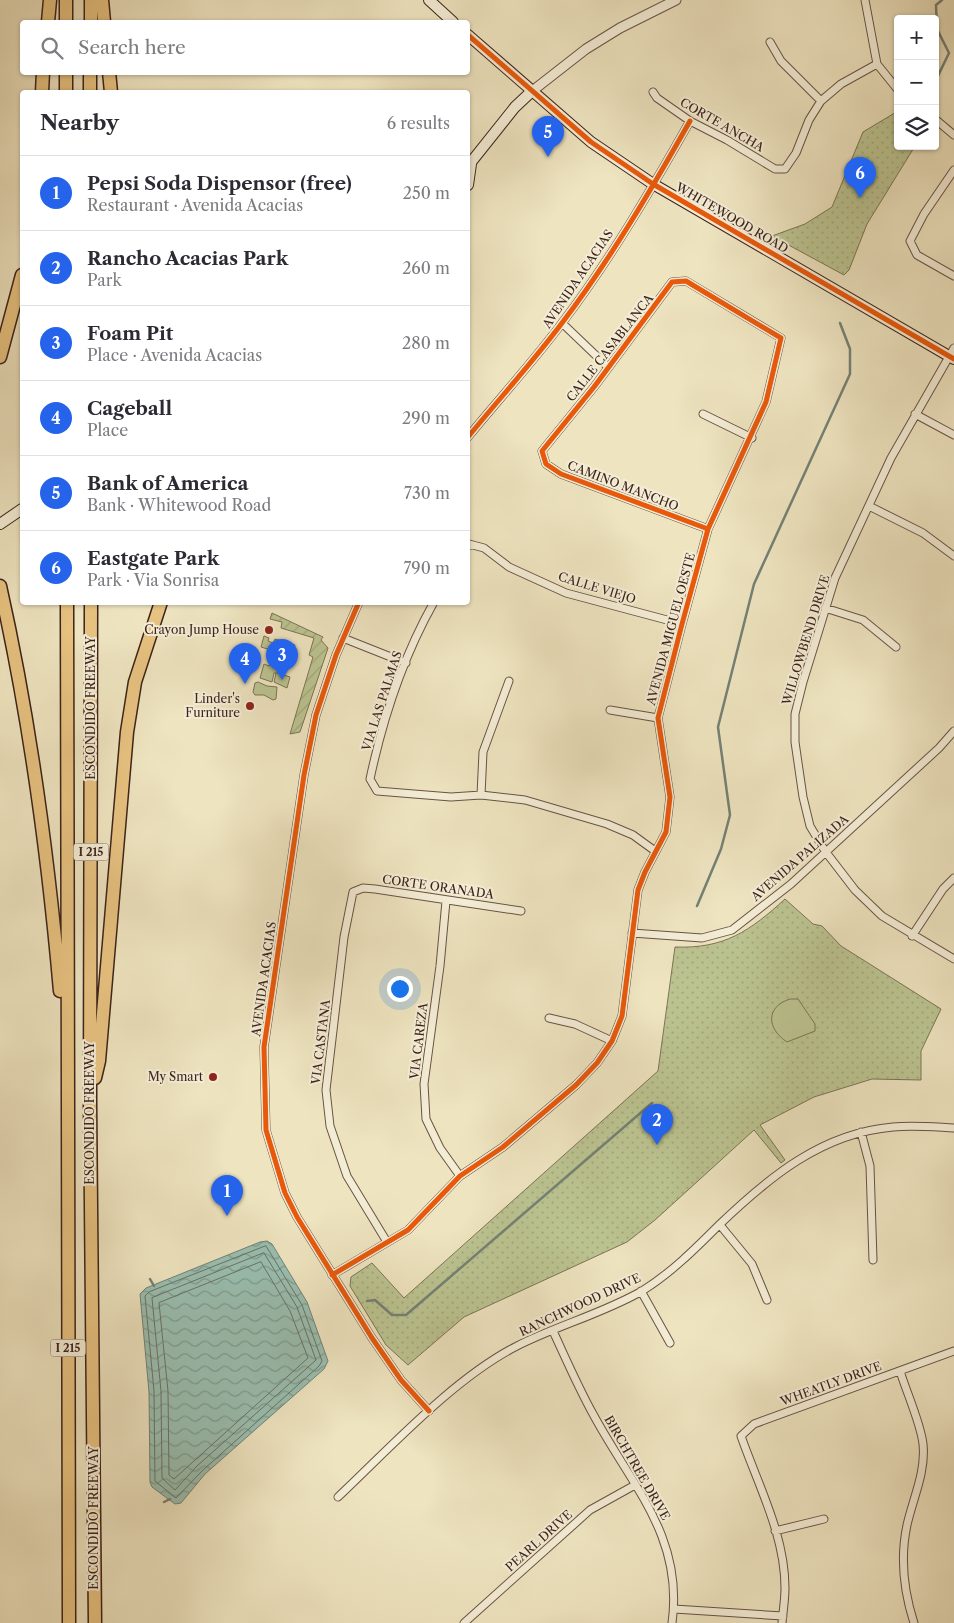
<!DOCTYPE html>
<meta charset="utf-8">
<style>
body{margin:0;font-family:"Libre Caslon Text",serif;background:#f2f2f3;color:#2b2b33}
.controls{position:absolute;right:15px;top:15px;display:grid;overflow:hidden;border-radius:5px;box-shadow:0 1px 4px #0004}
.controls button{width:45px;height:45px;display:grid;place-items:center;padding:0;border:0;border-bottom:1px solid #e1e1e2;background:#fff;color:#2b2b33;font:25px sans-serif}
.you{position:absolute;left:399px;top:988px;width:18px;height:18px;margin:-12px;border:4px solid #fff;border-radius:50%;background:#1a73e8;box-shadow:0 0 0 8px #1a73e833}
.badge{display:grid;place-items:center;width:32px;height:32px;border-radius:50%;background:#2563eb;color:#fff;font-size:16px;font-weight:700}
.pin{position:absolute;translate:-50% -41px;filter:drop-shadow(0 1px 2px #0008)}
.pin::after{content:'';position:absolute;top:26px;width:18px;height:15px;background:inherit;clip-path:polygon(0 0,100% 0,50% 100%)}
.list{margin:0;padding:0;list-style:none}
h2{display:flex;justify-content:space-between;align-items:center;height:65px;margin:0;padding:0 20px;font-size:21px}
h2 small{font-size:16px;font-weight:400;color:#7c7c81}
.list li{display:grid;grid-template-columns:32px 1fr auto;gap:15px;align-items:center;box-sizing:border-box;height:75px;padding:0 20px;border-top:1px solid #e1e1e2}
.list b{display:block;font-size:19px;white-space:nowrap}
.list p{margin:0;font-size:16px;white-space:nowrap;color:#7c7c81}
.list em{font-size:16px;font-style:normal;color:#7c7c81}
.icon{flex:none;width:28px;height:28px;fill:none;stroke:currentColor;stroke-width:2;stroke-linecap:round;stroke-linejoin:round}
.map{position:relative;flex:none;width:954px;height:1623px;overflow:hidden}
.search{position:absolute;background:#fff;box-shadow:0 1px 4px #0004;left:20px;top:20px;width:450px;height:55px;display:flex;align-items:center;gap:12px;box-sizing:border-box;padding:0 18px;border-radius:5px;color:#7c7c81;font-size:19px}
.panel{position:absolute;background:#fff;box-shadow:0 1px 4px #0004;left:20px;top:90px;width:450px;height:515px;border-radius:5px}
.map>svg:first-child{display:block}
</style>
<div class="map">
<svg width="954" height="1623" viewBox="0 0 954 1623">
<defs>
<pattern id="grass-dots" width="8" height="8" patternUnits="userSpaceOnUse" patternTransform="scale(1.25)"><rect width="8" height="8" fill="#bbc491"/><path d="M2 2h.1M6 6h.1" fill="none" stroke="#a2a87c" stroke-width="1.8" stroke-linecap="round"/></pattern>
<pattern id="garden-furrows" width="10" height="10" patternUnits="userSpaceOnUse" patternTransform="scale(1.25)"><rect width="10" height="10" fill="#bbc491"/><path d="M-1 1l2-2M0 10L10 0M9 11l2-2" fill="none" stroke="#a2a87c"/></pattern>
<pattern id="water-waves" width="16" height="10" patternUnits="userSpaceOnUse" patternTransform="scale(1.25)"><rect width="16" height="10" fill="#99bfb1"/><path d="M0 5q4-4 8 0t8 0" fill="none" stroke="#7e9b8f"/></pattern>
</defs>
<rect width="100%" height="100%" fill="#eee4c0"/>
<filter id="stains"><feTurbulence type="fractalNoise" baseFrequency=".004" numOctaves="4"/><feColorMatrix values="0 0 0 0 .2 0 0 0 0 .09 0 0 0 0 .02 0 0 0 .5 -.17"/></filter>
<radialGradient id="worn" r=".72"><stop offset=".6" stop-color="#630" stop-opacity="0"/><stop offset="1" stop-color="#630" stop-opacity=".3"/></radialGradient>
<path fill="url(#grass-dots)" stroke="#7c7456" d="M898,111V146H915L867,224L849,270L844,275L772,236L805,224L832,207L863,132Z
M785,899L813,924L822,926L841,946L941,1009L921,1051V1080L872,1079L814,1097L760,1125L785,1160L781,1163L754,1130L655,1220L627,1242L464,1317L408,1365L386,1345L350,1286L351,1277L372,1263L404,1298L658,1071L675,947C724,949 750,931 785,899Z"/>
<path fill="url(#garden-furrows)" stroke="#7c7456" d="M272,613L323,637L321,640L328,648L300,732L290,734L313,657L309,655L314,638L281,628L282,622L270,619Z"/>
<path fill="#bbc491" stroke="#7c7456" d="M264,636L269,638L268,641L273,643L275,639L295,645L290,664L280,663L277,673L290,677L287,688L274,682L276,673H274L272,682L260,678L264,664L269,666L274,651L261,647Z
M258,682L267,686L277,687L276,699L273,700L264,695H255L253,692L255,683Z
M790,999H798L815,1024V1031L787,1042C767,1029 765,1007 790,999Z"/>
<path fill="url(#water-waves)" stroke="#748175" d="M267,1241L272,1244L307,1302L328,1361L324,1369L205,1474L181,1503L175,1504L152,1487L150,1482L149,1392L140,1294L146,1288L260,1242Z"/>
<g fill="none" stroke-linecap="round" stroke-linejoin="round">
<path stroke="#6a7166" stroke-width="1" d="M266,1246L302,1305L322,1361L319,1366L202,1471L176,1498L155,1481L154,1391L145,1296L149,1292Z
M264,1253L297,1307L316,1360L197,1466L175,1490L162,1478L161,1391L152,1298Z
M261,1262L290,1311L308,1358L174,1479L169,1475L168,1391L159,1303Z"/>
<path stroke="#748175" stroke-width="2.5" d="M935,82L949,53L937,29L936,5L942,0
M697,906L721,849L730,815L718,727L754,584L850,374V349L840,323
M150,1279L154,1286
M367,1301L375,1300L392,1315H406L652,1103
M164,1502L170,1499"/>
<defs>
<path id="minor" d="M865,0L877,64L898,90
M770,42L781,61L821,101
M653,92L657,98L690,121L727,140L775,169H785L796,153L809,120L821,101L841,84L877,64
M935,119L954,135
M954,170L924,214L910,241L917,255L954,276
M562,323L608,367
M954,348L891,458L835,578L803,682L795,714V742L803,797L810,826L825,851L855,890L882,916L954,959
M703,414L752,438
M915,414L954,435
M468,437C499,399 532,363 562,323C610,260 651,190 690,121
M869,506L923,533L954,556
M468,546L469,544L484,548L509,567L566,593L682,624
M359,602L336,655L316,715L304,775L264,1047L266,1130L285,1193L297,1217L372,1338L401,1380L429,1411
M434,602C403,657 383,718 370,779L377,791L451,797L481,795L525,800L607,824L633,835L655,851
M825,608L863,620L896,647
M343,638L406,663
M610,710L658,718
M481,795L483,752L509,681
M446,901L440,966L424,1084L426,1119L440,1148L460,1176
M632,933L702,938L732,930L791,884L939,748L954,731
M912,936L943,889L954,878
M549,1018L575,1024L612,1041
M861,1132L870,1166L873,1260
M720,1225L752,1264L767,1300
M387,1242L347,1176L330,1126L326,1090L344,937L353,892L363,888L375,889L521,911
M332,1275L408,1230L460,1176L503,1147L576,1085L597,1063L612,1041L622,1016L638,890L645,872L666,832L670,797L658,718L682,624L708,529L766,402L781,338L686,281L672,282L594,387L542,451L546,464L561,474L708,529
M641,1291L670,1343
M553,1331C566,1359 578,1387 593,1414C631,1485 684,1536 672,1623
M900,1371C906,1391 921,1424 923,1444C926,1472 913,1498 907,1525C900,1558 904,1592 914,1623
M338,1497C390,1448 454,1378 517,1346C556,1326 604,1313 642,1291C671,1273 695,1249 719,1225C769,1177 822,1133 893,1127C913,1125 934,1127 954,1128
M775,1531L824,1519
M674,1609L783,1616
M464,1623L590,1510L635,1485
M782,1623C783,1611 785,1600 785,1588C785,1535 758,1485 741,1436L754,1424L954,1351"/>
<path id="tertiary" d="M531,92L586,49L620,28L676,0"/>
<path id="secondary" d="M429,0L453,22
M468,35L591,142L653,184L954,359
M468,166L515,107L531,92
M468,185L471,164
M0,524L22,509"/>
<path id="motorway" d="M66,0V22
M102,0L104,22
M48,22L50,0
M91,22V0
M66,72V92
M109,72L111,92
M42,92L43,72
M90,92V72
M0,357L22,275
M0,586C30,720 48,854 60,991
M67,602L69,1623
M91,602L90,1102L95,1623
M95,1078L99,1061L127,732L135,682L161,602"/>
</defs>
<use href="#minor" stroke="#685344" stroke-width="9"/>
<use href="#tertiary" stroke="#685344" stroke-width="11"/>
<use href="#secondary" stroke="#3c231b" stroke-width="12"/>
<use href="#motorway" stroke="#3c231b" stroke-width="15"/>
<use href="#minor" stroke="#f4edd6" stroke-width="7"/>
<use href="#tertiary" stroke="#f4edd6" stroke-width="9"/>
<use href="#secondary" stroke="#f4edd6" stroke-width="10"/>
<use href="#motorway" stroke="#e7c280" stroke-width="12"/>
<defs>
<path id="cycleway" d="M468,35L591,142L653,184L954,359
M468,437C499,399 532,363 562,323C610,260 651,190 690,121
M359,602L336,655L316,715L304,775L264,1047L266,1130L285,1193L297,1217L372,1338L401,1380L429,1411
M332,1275L408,1230L460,1176L503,1147L576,1085L597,1063L612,1041L622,1016L638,890L645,872L666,832L670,797L658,718L682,624L708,529L766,402L781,338L686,281L672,282L594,387L542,451L546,464L561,474L708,529"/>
</defs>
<use href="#cycleway" stroke="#f4edd6" stroke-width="8"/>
<use href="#cycleway" stroke="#e8590c" stroke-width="5"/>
</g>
<g fill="#8f2418" stroke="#f4edd6" stroke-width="2">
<circle cx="269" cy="630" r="5"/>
<circle cx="250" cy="706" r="5"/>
<circle cx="213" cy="1077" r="5"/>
</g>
<g text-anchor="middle" stroke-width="4" stroke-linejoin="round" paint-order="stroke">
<g fill="#f4edd6" stroke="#736053" stroke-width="1">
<rect x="73.5" y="843.5" width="35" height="17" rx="4"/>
<rect x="50.5" y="1339.5" width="35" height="17" rx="4"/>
</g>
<g font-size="11" font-weight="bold" fill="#3c231b">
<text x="91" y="856">I 215</text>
<text x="68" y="1352">I 215</text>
</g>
<g font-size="12" fill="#3c231b" stroke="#f4edd6">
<text transform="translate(722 125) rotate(30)" y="4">CORTE ANCHA</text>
<text transform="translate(732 218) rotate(30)" y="4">WHITEWOOD ROAD</text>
<text transform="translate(578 279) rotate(-56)" y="4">AVENIDA ACACIAS</text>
<text transform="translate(610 348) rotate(-52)" y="4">CALLE CASABLANCA</text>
<text transform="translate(623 486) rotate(21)" y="4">CAMINO MANCHO</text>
<text transform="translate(597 588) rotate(17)" y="4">CALLE VIEJO</text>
<text transform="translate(671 629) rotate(-75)" y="4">AVENIDA MIGUEL OESTE</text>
<text transform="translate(806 640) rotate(-73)" y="4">WILLOWBEND DRIVE</text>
<text transform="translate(382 701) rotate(-72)" y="4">VIA LAS PALMAS</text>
<text transform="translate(91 708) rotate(-90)" y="4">ESCONDIDO FREEWAY</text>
<text transform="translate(800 858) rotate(-41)" y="4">AVENIDA PALIZADA</text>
<text transform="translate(438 887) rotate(8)" y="4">CORTE ORANADA</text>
<text transform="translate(264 979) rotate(-82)" y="4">AVENIDA ACACIAS</text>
<text transform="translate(419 1041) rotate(-83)" y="4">VIA CAREZA</text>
<text transform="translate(321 1042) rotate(-83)" y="4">VIA CASTANA</text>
<text transform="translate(90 1113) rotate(-90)" y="4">ESCONDIDO FREEWAY</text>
<text transform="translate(580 1305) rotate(-25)" y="4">RANCHWOOD DRIVE</text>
<text transform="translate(831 1384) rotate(-20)" y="4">WHEATLY DRIVE</text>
<text transform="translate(637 1468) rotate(60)" y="4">BIRCHTREE DRIVE</text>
<text transform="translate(94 1518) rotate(-90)" y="4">ESCONDIDO FREEWAY</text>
<text transform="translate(539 1541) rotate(-42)" y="4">PEARL DRIVE</text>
</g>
<g font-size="12" fill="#3c231b" stroke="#f4edd6" text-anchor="end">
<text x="259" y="634">Crayon Jump House</text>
<text x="240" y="703">Linder's<tspan x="240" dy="14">Furniture</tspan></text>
<text x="203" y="1081">My Smart</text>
</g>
</g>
<rect width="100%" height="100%" filter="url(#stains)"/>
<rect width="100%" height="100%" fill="url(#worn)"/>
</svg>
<div class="controls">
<button>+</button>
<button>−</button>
<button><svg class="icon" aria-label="layers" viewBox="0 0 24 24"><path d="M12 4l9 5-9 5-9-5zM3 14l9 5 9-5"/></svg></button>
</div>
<div class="you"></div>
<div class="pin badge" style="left:227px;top:1216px">1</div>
<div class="pin badge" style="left:657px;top:1145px">2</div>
<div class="pin badge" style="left:282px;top:680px">3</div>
<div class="pin badge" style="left:245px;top:684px">4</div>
<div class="pin badge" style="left:548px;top:157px">5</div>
<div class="pin badge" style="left:860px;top:198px">6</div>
<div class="search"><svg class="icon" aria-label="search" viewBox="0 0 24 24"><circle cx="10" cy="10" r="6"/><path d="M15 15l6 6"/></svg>Search here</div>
<section class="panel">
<h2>Nearby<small>6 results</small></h2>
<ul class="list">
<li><span class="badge">1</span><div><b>Pepsi Soda Dispensor (free)</b><p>Restaurant · Avenida Acacias</p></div><em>250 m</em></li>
<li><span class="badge">2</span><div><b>Rancho Acacias Park</b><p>Park</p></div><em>260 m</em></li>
<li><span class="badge">3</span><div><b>Foam Pit</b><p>Place · Avenida Acacias</p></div><em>280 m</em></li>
<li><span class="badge">4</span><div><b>Cageball</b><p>Place</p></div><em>290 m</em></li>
<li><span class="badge">5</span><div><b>Bank of America</b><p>Bank · Whitewood Road</p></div><em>730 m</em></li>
<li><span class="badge">6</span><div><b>Eastgate Park</b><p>Park · Via Sonrisa</p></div><em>790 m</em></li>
</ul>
</section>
</div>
